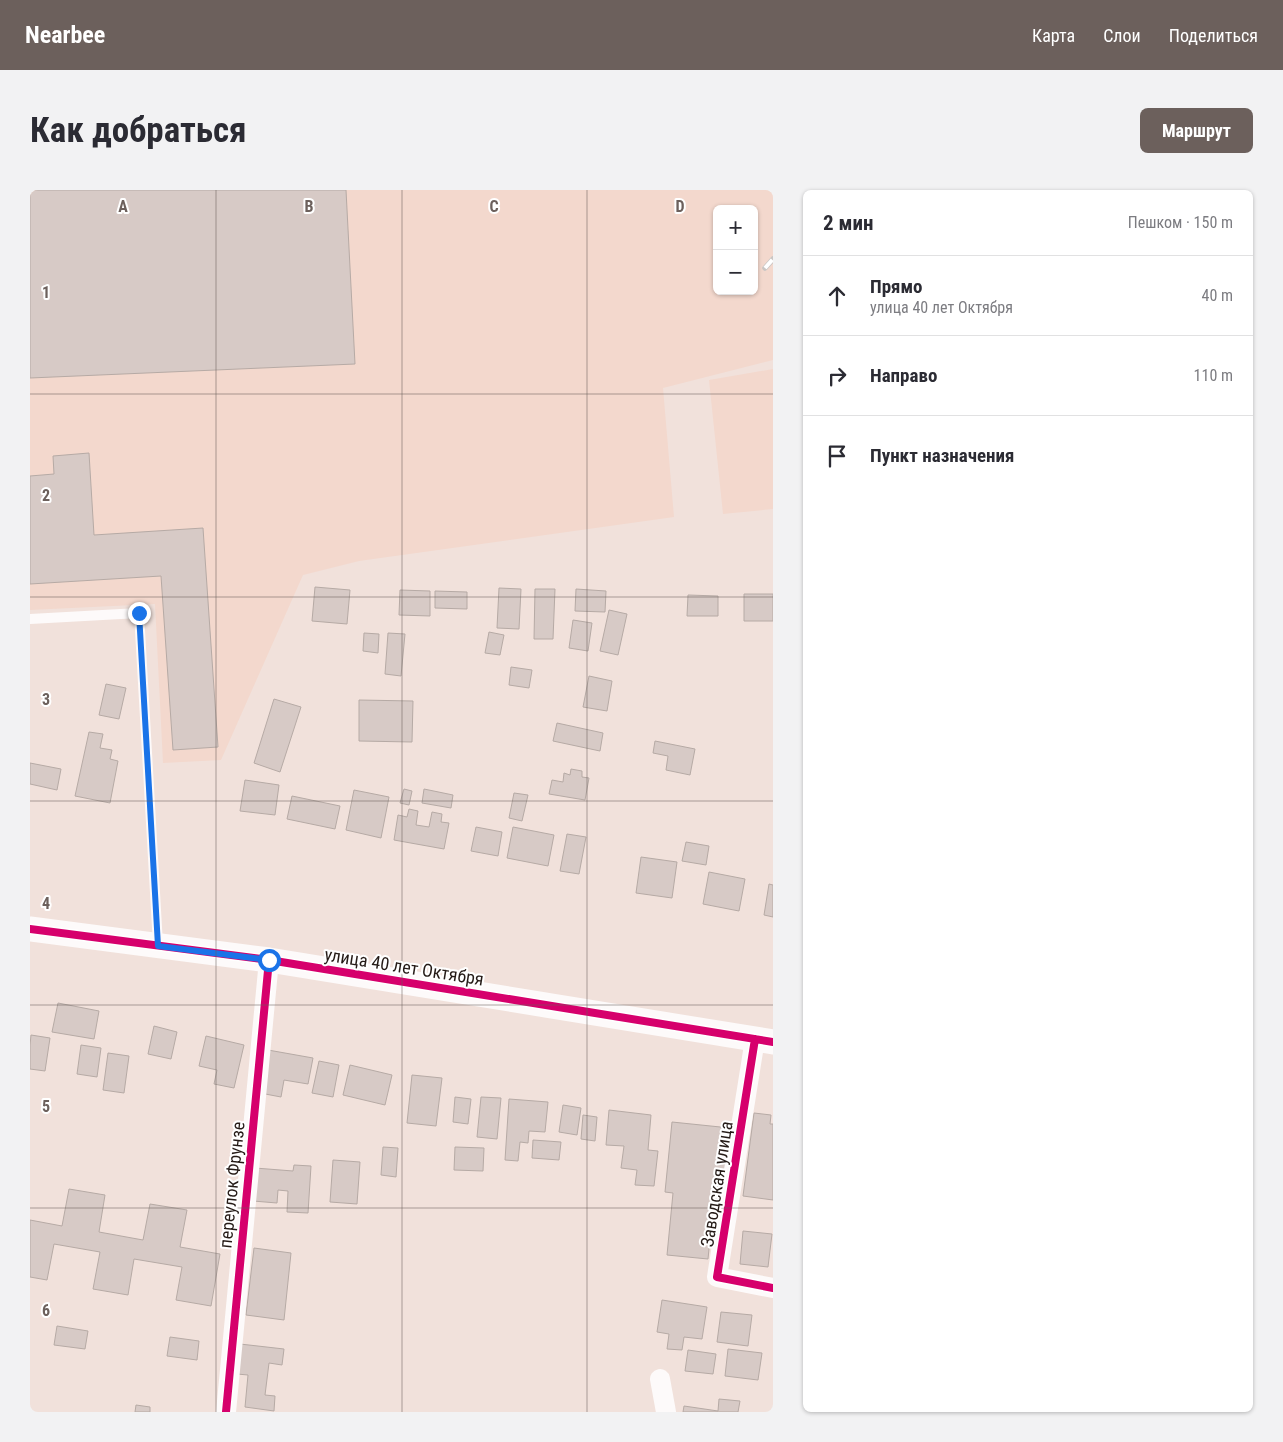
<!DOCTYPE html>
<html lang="ru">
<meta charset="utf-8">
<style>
body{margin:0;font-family:"Roboto Condensed",sans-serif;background:#f2f2f3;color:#2b2b33}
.controls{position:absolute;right:15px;top:15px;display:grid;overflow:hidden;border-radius:8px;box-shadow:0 1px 4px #0004}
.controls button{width:45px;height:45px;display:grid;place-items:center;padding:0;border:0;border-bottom:1px solid #e1e1e2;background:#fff;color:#2b2b33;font:25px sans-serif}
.stop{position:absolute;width:15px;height:15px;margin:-11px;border:4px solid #1a73e8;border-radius:50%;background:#fff}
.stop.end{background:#1a73e8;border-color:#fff;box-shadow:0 1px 5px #0008}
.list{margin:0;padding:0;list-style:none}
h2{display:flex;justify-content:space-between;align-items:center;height:65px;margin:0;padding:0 20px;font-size:21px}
h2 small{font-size:16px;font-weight:400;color:#7c7c81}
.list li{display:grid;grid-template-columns:32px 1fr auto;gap:15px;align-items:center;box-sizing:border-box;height:80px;padding:0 20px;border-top:1px solid #e1e1e2}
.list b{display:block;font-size:19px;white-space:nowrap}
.list p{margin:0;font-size:16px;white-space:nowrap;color:#7c7c81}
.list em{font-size:16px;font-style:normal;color:#7c7c81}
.icon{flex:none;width:28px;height:28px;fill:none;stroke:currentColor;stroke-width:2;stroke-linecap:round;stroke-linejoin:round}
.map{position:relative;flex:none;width:743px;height:1222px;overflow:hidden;border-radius:8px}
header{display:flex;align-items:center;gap:30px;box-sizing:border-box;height:70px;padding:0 25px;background:#6c605c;color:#fff}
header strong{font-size:24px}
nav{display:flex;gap:28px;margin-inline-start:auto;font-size:18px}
.intro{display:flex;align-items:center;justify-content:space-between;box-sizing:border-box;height:120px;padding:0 30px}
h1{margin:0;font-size:35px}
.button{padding:12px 22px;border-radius:8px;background:#6c605c;color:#fff;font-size:18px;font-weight:700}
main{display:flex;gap:30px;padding:0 30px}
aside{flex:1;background:#fff;border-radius:8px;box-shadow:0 1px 4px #0004}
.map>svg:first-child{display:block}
</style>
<header>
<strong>Nearbee</strong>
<nav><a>Карта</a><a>Слои</a><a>Поделиться</a></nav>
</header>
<div class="intro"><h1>Как добраться</h1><a class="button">Маршрут</a></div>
<main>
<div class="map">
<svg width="743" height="1222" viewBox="0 0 743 1222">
<rect width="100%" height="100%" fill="#f1e1db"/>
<path fill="#f3d8cd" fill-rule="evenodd" d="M0,0H743V170L633,198L644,327L329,371L273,385L191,570L133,573L125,414L0,420ZM687,19H724V101H687Z
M743,179V319L693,324L679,190Z"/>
<path fill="#d7cac6" stroke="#b6aaa5" d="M0,0H316L325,174L0,188Z
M59,263L64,345L173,338L188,557L143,560L131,386L0,394V286L24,284L23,266Z
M285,397L320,400L317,434L282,431Z
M469,398L491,399L489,439L467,438Z
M505,399H525L523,449H504Z
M546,399L576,401L575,422L545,421Z
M370,400L400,401V426L369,425Z
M405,401L437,402V419L405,418Z
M714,404H743V431H714Z
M658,405L688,406V426H657Z
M579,420L597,424L588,465L570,461Z
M543,430L562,433L558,461L539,458Z
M459,442L474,445L470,465L455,463Z
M334,443L349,444L348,463L333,461Z
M358,443L375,444L371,486L355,484Z
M481,477L502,480L499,498L479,495Z
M559,486L582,491L577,521L553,517Z
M76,494L96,498L89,529L69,525Z
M244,509L271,517L250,582L224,573Z
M329,510L383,511L382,552L329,551Z
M527,533L573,543L570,561L523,551Z
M59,542L73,544L70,558L82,560L80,569L88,571L80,613L45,606Z
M625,551L665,559L660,585L636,580L638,566L623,563Z
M0,573L31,579L27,600L0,594Z
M541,579L552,581V587L559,588L555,610L519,604L522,590L533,592L534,583L540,585Z
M215,590L249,595L245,625L210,621Z
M374,599L382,601L379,615L370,613Z
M394,599L423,605L421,618L392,613Z
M324,600L359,607L351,648L316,640Z
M484,603L498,605L492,631L479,628Z
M262,606L310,616L305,639L257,629Z
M379,619L388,621L386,635L399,637L402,622L412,624L411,632L419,633L414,659L364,650L368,625L377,627Z
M446,637L472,642L468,666L441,661Z
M483,637L524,645L518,676L477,668Z
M537,644L556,647L549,684L530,681Z
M656,652L679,656L676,675L652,671Z
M611,667L647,672L642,708L606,703Z
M679,682L715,689L709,721L673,714Z
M739,694L743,695V727L734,725Z
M28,813L69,821L64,849L22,842Z
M124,836L147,842L141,869L118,864Z
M1,845L20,848L15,881L0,879V855Z
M176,846L214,855L204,898L184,894L187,880L169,876Z
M51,855L71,858L67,887L47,884Z
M238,860L283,868L278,894L254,890L251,907L230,903Z
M78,863L99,866L94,903L73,900Z
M289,871L309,875L303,907L282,903Z
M320,875L362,885L355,915L313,905Z
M382,885L412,888L406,936L377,933Z
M425,907L441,909L438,934L423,932Z
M451,907L471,908L467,949L447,947Z
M479,909L518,912L515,942L499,941L498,953L490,952L488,971L475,970Z
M533,915L551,918L547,945L529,942Z
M579,920L621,925L618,960L628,961L624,996L605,995L607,980L591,978L594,956L576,955Z
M724,923L741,925L740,934H743V1010L713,1006Z
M553,925L567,927L565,951L551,949Z
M642,932L700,938L693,1009H684L678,1069L637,1065L643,1003L635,1002Z
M503,950L531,952L529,970L502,968Z
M353,957L368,958L366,987L351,985Z
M425,957L454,958L453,981L424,980Z
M303,970L330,972L327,1014L300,1012Z
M264,975L281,976L278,1023L257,1022L258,1001L248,1000L247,1013L223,1011L225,978L263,981Z
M39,999L75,1005L69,1042L113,1050L120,1014L157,1020L150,1057L190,1064L181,1116L146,1110L152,1077L104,1069L98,1105L63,1099L70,1062L24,1054L17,1090L0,1087V1030L32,1036Z
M713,1041L742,1044L738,1077L710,1074Z
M224,1058L261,1063L254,1130L216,1125Z
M632,1110L677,1117L672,1149L654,1147L652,1160L637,1159L639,1144L627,1142Z
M691,1122L722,1125L718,1156L687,1152Z
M27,1136L58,1141L55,1159L24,1155Z
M140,1147L169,1151L167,1170L137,1166Z
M210,1154L254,1159L252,1175L239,1173L235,1205L245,1206L244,1221L215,1217L218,1185L207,1184Z
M698,1159L732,1163L728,1190L695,1186Z
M658,1160L686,1164L683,1184L655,1181Z
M689,1209L710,1211L708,1222H653L654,1216L688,1221Z
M106,1215L120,1217V1222H105Z"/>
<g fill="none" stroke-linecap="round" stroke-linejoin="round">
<path stroke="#fdfafa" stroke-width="10" d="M0,429L109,423L128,755"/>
<path stroke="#fdfafa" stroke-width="20" d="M725,849L687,1087L743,1098
M630,1189L636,1222
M196,1222L239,770"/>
<path stroke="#fdfafa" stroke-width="25" d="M0,739L239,770L743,852"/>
<defs>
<path id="rail" d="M735,78L743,69"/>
</defs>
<use href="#rail" stroke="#cac6c4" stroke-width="5.5"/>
<use href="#rail" stroke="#fff" stroke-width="4" stroke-dasharray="11" stroke-linecap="butt"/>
<defs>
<path id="cycleway" d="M0,739L239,770L743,852
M725,849L687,1087L743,1098
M196,1222L239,770"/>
</defs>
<use href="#cycleway" stroke="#fff" stroke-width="11"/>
<use href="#cycleway" stroke="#d6006c" stroke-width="8"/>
</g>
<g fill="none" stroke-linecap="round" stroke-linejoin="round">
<path stroke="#1a73e8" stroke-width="6" d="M109,423L128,756L239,770"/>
</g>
<path fill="none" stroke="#6c605c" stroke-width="1" stroke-opacity="0.55" d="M186,0V1222M372,0V1222M557,0V1222M0,204H743M0,407H743M0,611H743M0,815H743M0,1018H743"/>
<g text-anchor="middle" stroke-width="4" stroke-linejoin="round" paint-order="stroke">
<g font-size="18" fill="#251b17" stroke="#fff">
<text transform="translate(374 777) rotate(9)" y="6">улица 40 лет Октября</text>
<text transform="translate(687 994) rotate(-81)" y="6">Заводская улица</text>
<text transform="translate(202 995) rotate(-84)" y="6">переулок Фрунзе</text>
</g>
</g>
<g font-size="16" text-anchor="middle" font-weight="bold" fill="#6c605c" stroke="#fff" stroke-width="4" stroke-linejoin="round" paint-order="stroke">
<text x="93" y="22">A</text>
<text x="279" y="22">B</text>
<text x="464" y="22">C</text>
<text x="650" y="22">D</text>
<text x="16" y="108">1</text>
<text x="16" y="311">2</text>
<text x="16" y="515">3</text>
<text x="16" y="719">4</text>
<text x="16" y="922">5</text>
<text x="16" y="1126">6</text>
</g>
</svg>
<div class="controls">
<button>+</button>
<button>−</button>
</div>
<div class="stop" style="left:239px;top:770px"></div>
<div class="stop end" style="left:109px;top:423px"></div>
</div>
<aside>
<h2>2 мин<small>Пешком · 150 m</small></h2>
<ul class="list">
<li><svg class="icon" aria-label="ahead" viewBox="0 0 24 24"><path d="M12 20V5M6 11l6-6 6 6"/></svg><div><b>Прямо</b><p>улица 40 лет Октября</p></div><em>40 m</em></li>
<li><svg class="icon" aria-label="right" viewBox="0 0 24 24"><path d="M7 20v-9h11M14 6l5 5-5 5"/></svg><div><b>Направо</b></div><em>110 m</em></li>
<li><svg class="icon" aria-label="arrive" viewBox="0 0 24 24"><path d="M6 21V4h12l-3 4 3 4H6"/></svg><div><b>Пункт назначения</b></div></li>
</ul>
</aside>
</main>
